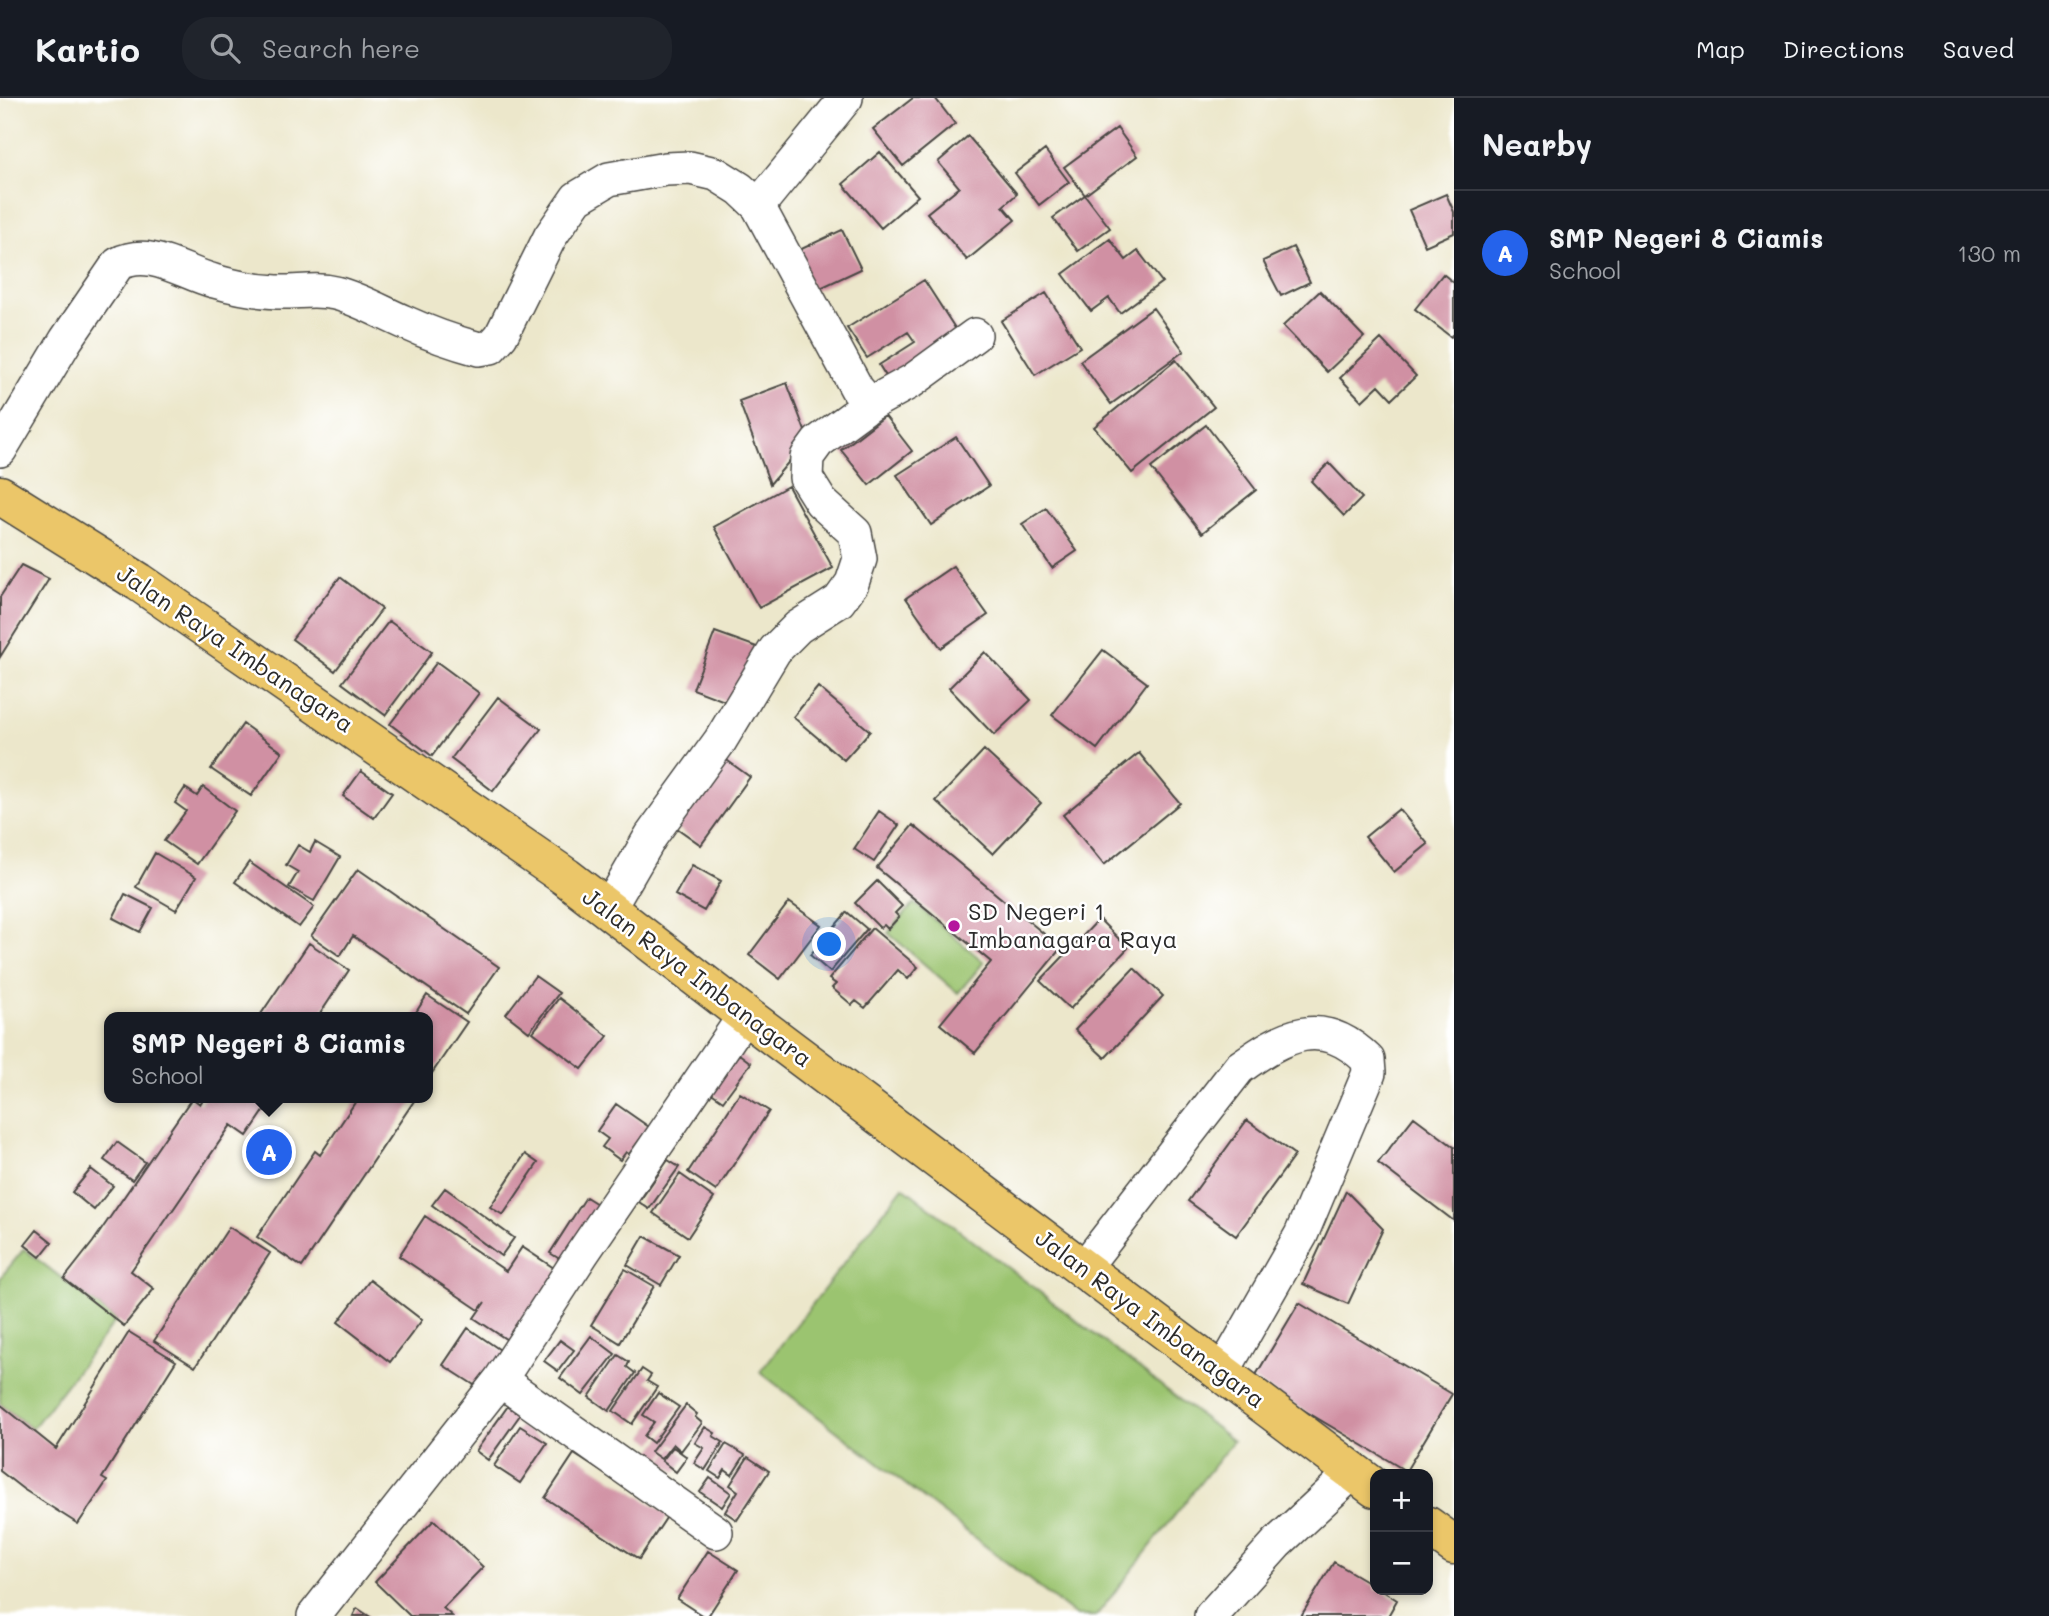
<!DOCTYPE html>
<meta charset="utf-8">
<style>
body{margin:0;font-family:Mali,sans-serif;background:#20242c;color:#f1f3f6}
.controls{position:absolute;right:21px;bottom:21px;display:grid;overflow:hidden;border-radius:14px;box-shadow:0 4px 10px #0003}
.controls button{width:63px;height:63px;display:grid;place-items:center;padding:0;border:0;border-bottom:2px solid #363941;background:#171b24;color:#f1f3f6;font:35px sans-serif}
.you{position:absolute;left:830px;top:847px;width:24px;height:24px;margin:-18px;border:5px solid #fff;border-radius:50%;background:#1a73e8;box-shadow:0 0 0 10px #1a73e833}
.badge{display:grid;place-items:center;width:46px;height:46px;border-radius:50%;background:#2563eb;color:#fff;font-size:23px;font-weight:700}
.pin{position:absolute;translate:-50% -50%;border:4px solid #fff;box-shadow:0 2px 7px #0006}
.popup{position:absolute;left:104px;top:914px;width:329px;height:91px;box-sizing:border-box;display:grid;place-content:center;border-radius:14px;background:#171b24;filter:drop-shadow(0 2px 5px #0005);font-size:23px;white-space:nowrap;color:#9ea1a6}
.popup b{font-size:26px;color:#f1f3f6}
.popup::after{content:'';position:absolute;left:50%;top:100%;margin-left:-14px;border:14px solid transparent;border-top-color:#171b24}
.list{margin:0;padding:0;list-style:none}
h2{display:flex;justify-content:space-between;align-items:center;height:91px;margin:0;padding:0 28px;font-size:30px}
h2 small{font-size:23px;font-weight:400;color:#9ea1a6}
.list li{display:grid;grid-template-columns:46px 1fr auto;gap:21px;align-items:center;box-sizing:border-box;height:126px;padding:0 28px;border-top:2px solid #363941}
.list b{display:block;font-size:26px;white-space:nowrap}
.list p{margin:0;font-size:23px;white-space:nowrap;color:#9ea1a6}
.list em{font-size:23px;font-style:normal;color:#9ea1a6}
.icon{flex:none;width:38px;height:38px;fill:none;stroke:currentColor;stroke-width:2;stroke-linecap:round;stroke-linejoin:round}
.map{position:relative;flex:none;width:1454px;height:1518px;overflow:hidden}
header{display:flex;align-items:center;gap:42px;box-sizing:border-box;height:98px;padding:0 35px;background:#171b24;border-bottom:2px solid #363941}
header strong{font-size:33px}
nav{display:flex;gap:38px;margin-inline-start:auto;font-size:24px}
.search{width:490px;height:63px;background:#20242c;display:flex;align-items:center;gap:18px;box-sizing:border-box;padding:0 24px;border-radius:28px;color:#9ea1a6;font-size:26px}
main{display:flex}
aside{flex:1;background:#171b24}
.map>svg:first-child{display:block}
</style>
<header>
<strong>Kartio</strong>
<div class="search"><svg class="icon" aria-label="search" viewBox="0 0 24 24"><circle cx="10" cy="10" r="6"/><path d="M15 15l6 6"/></svg>Search here</div>
<nav><a>Map</a><a>Directions</a><a>Saved</a></nav>
</header>
<main>
<div class="map">
<svg width="1454" height="1518" viewBox="0 0 1454 1518">
<rect width="100%" height="100%" fill="#fff"/>
<filter id="ink" filterUnits="userSpaceOnUse"><feTurbulence type="fractalNoise" baseFrequency=".0143" numOctaves="2"/><feDisplacementMap in="SourceGraphic" scale="14" xChannelSelector="R" yChannelSelector="G"/><feConvolveMatrix kernelMatrix="1 2 1 2 8 2 1 2 1" color-interpolation-filters="sRGB"/></filter>
<filter id="wash" filterUnits="userSpaceOnUse"><feTurbulence type="fractalNoise" baseFrequency=".00686" numOctaves="4" result="noise"/><feDisplacementMap in="SourceGraphic" scale="28" xChannelSelector="R" yChannelSelector="G"/><feGaussianBlur stdDeviation="1.57" result="paint"/><feColorMatrix in="noise" values="0 0 0 0 0 0 0 0 0 0 0 0 0 0 0 0 0 1.4 0 .05"/><feComposite in="paint" operator="in"/></filter>
<g filter="url(#wash)">
<rect width="100%" height="100%" fill="#ece7cb"/>
<path fill="#9bc470" stroke="#63784e" stroke-width="2" d="M914,805L984,864L958,895L888,835Z
M903,1089L1233,1343L1096,1518H1076L760,1274Z
M24,1151L116,1222L32,1331L0,1306V1180Z"/>
<g id="blocks">
<path fill="#d090a3" d="M913,0H935L955,26L903,68L873,31Z
M1117,30L1137,58L1085,97L1064,69Z
M968,38L1017,96L1003,108L1015,122L967,162L927,115L959,89L938,64Z
M1045,52L1069,84L1039,107L1015,75Z
M880,54L918,98L881,130L843,86Z
M1446,96L1454,114V135L1425,148L1409,112Z
M1085,97L1110,130L1078,153L1053,120Z
M842,132L861,171L814,193L795,154Z
M1110,141L1126,162L1138,153L1162,184L1120,215L1109,200L1091,213L1063,176Z
M1293,149L1310,184L1281,198L1263,163Z
M1443,176L1454,185V236L1451,239L1415,211Z
M924,182L962,241L891,286L879,267L915,244L908,234L867,260L847,230Z
M1320,193L1364,239L1327,274L1283,228Z
M1046,195L1080,249L1035,277L1001,223Z
M1153,210L1184,253L1111,306L1080,263Z
M1381,241L1416,278L1392,301L1379,287L1362,303L1340,280Z
M1176,262L1214,309L1132,375L1094,329Z
M787,285L808,341L770,386L739,303Z
M885,318L912,353L869,387L841,352Z
M1206,327L1256,392L1202,435L1151,370Z
M956,339L989,388L931,427L897,377Z
M1329,365L1362,400L1344,418L1311,383Z
M788,388L833,470L759,510L714,429Z
M1046,410L1077,453L1052,470L1022,426Z
M21,467L49,481L0,559V499Z
M953,468L988,517L941,550L906,500Z
M340,479L382,511L335,573L292,541Z
M389,523L432,554L385,617L342,585Z
M715,534L757,549L735,607L693,591Z
M1103,552L1147,585L1097,651L1052,617Z
M985,554L1031,602L994,637L949,590Z
M437,564L479,595L432,658L390,626Z
M818,589L870,633L844,662L793,619Z
M498,599L541,631L493,693L451,661Z
M243,626L282,654L251,698L211,671Z
M984,652L1041,705L993,756L936,703Z
M717,655L750,679L701,747L667,723Z
M1139,655L1180,705L1104,767L1063,717Z
M361,673L392,695L374,720L343,698Z
M203,689L235,713L197,766L164,743L186,713L175,705L185,690L197,698Z
M1399,711L1428,746L1394,774L1365,739Z
M879,713L899,727L874,764L854,751Z
M913,727L1061,850L975,955L940,926L991,864L877,770Z
M315,744L340,759L314,803L289,789L298,774L286,767L298,747L310,754Z
M155,755L196,779L176,812L136,789Z
M249,764L314,809L299,829L235,784Z
M692,767L721,783L704,813L675,797Z
M358,771L499,869L466,916L353,838L340,858L311,838Z
M877,783L902,808L895,815L899,819L888,831L884,827L880,830L855,805Z
M125,796L153,810L140,834L113,820Z
M789,804L821,827L780,881L749,857Z
M847,814L867,831L830,874L810,857Z
M1099,821L1128,850L1070,911L1040,883Z
M872,830L918,869L908,881L898,872L865,910L856,903L852,907L832,890L836,886L829,881Z
M309,845L349,872L320,916L324,919H259Z
M1134,870L1163,898L1105,960L1075,932Z
M535,878L559,895L529,934L506,916Z
M427,897L467,924L428,981V919H413Z
M559,900L608,938L582,971L533,934Z
M739,956L751,965L723,1003L710,994Z
M740,995L769,1013L716,1093L688,1074Z
M192,1000L200,1006L204,1000H273L247,1038L231,1027L131,1173L154,1191L124,1228L64,1181L93,1144Z
M358,1000H416L302,1169L257,1139L315,1053L320,1057Z
M616,1006L649,1029L629,1056L626,1054L620,1062L602,1049L608,1041L597,1033Z
M1414,1019L1454,1049V1123L1378,1065Z
M1247,1022L1295,1057L1236,1138L1188,1103Z
M117,1044L145,1064L132,1082L104,1062Z
M525,1056L538,1065L503,1117L490,1109Z
M668,1062L679,1069L649,1111L639,1104Z
M91,1071L113,1088L94,1112L72,1094Z
M680,1076L714,1100L688,1139L653,1115Z
M445,1090L514,1140L501,1158L432,1107Z
M1346,1093L1383,1131L1348,1206L1303,1186Z
M586,1099L602,1109L566,1165L550,1155Z
M425,1118L506,1173L522,1149L563,1176L515,1247L474,1220L485,1204L479,1212L399,1158Z
M229,1129L270,1155L195,1269L154,1243Z
M37,1132L52,1144L40,1159L25,1147Z
M644,1138L679,1157L661,1187L627,1167Z
M625,1171L654,1188L620,1245L591,1227Z
M370,1182L422,1222L390,1264L338,1224Z
M1299,1205L1452,1296L1406,1373L1253,1282Z
M468,1230L509,1258L485,1294L443,1267Z
M129,1234L176,1263L102,1380L107,1383L78,1426L23,1391L0,1373V1306L56,1351Z
M591,1238L615,1256L583,1297L560,1280Z
M560,1242L574,1252L558,1273L544,1263Z
M618,1257L629,1264L627,1269L635,1275L609,1313L589,1299Z
M642,1271L651,1277L647,1283L657,1289L632,1326L613,1313Z
M658,1295L679,1309L653,1345L644,1338L654,1324L643,1317Z
M686,1307L697,1316L695,1319L702,1325L681,1353L673,1346L661,1361L651,1354Z
M508,1308L520,1317L488,1362L476,1353Z
M520,1328L547,1345L520,1385L494,1368Z
M705,1329L715,1335L713,1338L723,1344L705,1372L694,1365L704,1350L695,1345Z
M726,1346L745,1357L732,1377L725,1372L720,1380L709,1373Z
M673,1349L687,1359L676,1374L662,1363Z
M574,1356L668,1417L639,1461L545,1400Z
M748,1359L769,1373L737,1422L725,1414L738,1393L730,1387Z
M710,1380L731,1395L722,1409L700,1394Z
M434,1422L483,1469L443,1510L452,1518H410L375,1484Z
M708,1453L738,1472L708,1518H703L677,1501Z
M1334,1464L1375,1488V1492H1381L1397,1502L1388,1518H1301Z
M357,1510L369,1518H353Z"/>
</g>
</g>
<g filter="url(#ink)">
<use href="#blocks" fill-opacity="0" stroke="#484743" stroke-width="2"/>
<g fill="none" stroke-linecap="round" stroke-linejoin="round">
<defs>
<path id="street" d="M758,108L846,0
M0,352L66,242L118,166C150,149 183,175 214,183C235,189 255,193 277,194C297,195 315,190 335,195C359,201 381,214 404,224C428,235 453,244 479,251L491,249L501,238L550,139L577,100L609,81L666,71L690,70L716,76L740,91L758,108L857,291L870,306L912,283L975,237
M608,812L651,738L720,643L775,552L798,529L839,503L852,485L860,461L855,435L821,404L806,380L807,359L818,344L870,306
M1083,1171L1239,970C1285,937 1321,916 1368,962L1369,975L1301,1137L1222,1275
M500,1282L716,1434
M314,1518L500,1282L582,1156L745,917
M1211,1518L1277,1445L1353,1374"/>
<path id="highway" d="M0,397L139,484L566,779L745,917L1375,1390
M1428,1428L1454,1447"/>
</defs>
<use href="#street" stroke="#484743" stroke-width="36"/>
<use href="#highway" stroke="#484743" stroke-width="41"/>
<use href="#street" stroke="#fff" stroke-width="33"/>
<use href="#highway" stroke="#ebc669" stroke-width="38"/>
</g>
</g>
<circle fill="#b5179e" stroke="#fff" stroke-width="2.5" cx="954" cy="828" r="7"/>
<g text-anchor="middle" stroke-width="5" stroke-linejoin="round" paint-order="stroke">
<g font-size="24" fill="#2b2b2b" stroke="#fff">
<text transform="translate(235 551) rotate(34)" y="8">Jalan Raya Imbanagara</text>
<text transform="translate(697 880) rotate(37)" y="8">Jalan Raya Imbanagara</text>
<text transform="translate(1150 1221) rotate(37)" y="8">Jalan Raya Imbanagara</text>
</g>
<g font-size="24" fill="#2b2b2b" stroke="#fff" text-anchor="start">
<text x="968" y="822">SD Negeri 1<tspan x="968" dy="28">Imbanagara Raya</tspan></text>
</g>
</g>
</svg>
<div class="controls">
<button>+</button>
<button>−</button>
</div>
<div class="you"></div>
<div class="pin badge" style="left:269px;top:1054px">A</div>
<div class="popup"><b>SMP Negeri 8 Ciamis</b>School</div>
</div>
<aside>
<h2>Nearby<small></small></h2>
<ul class="list">
<li><span class="badge">A</span><div><b>SMP Negeri 8 Ciamis</b><p>School</p></div><em>130 m</em></li>
</ul>
</aside>
</main>
